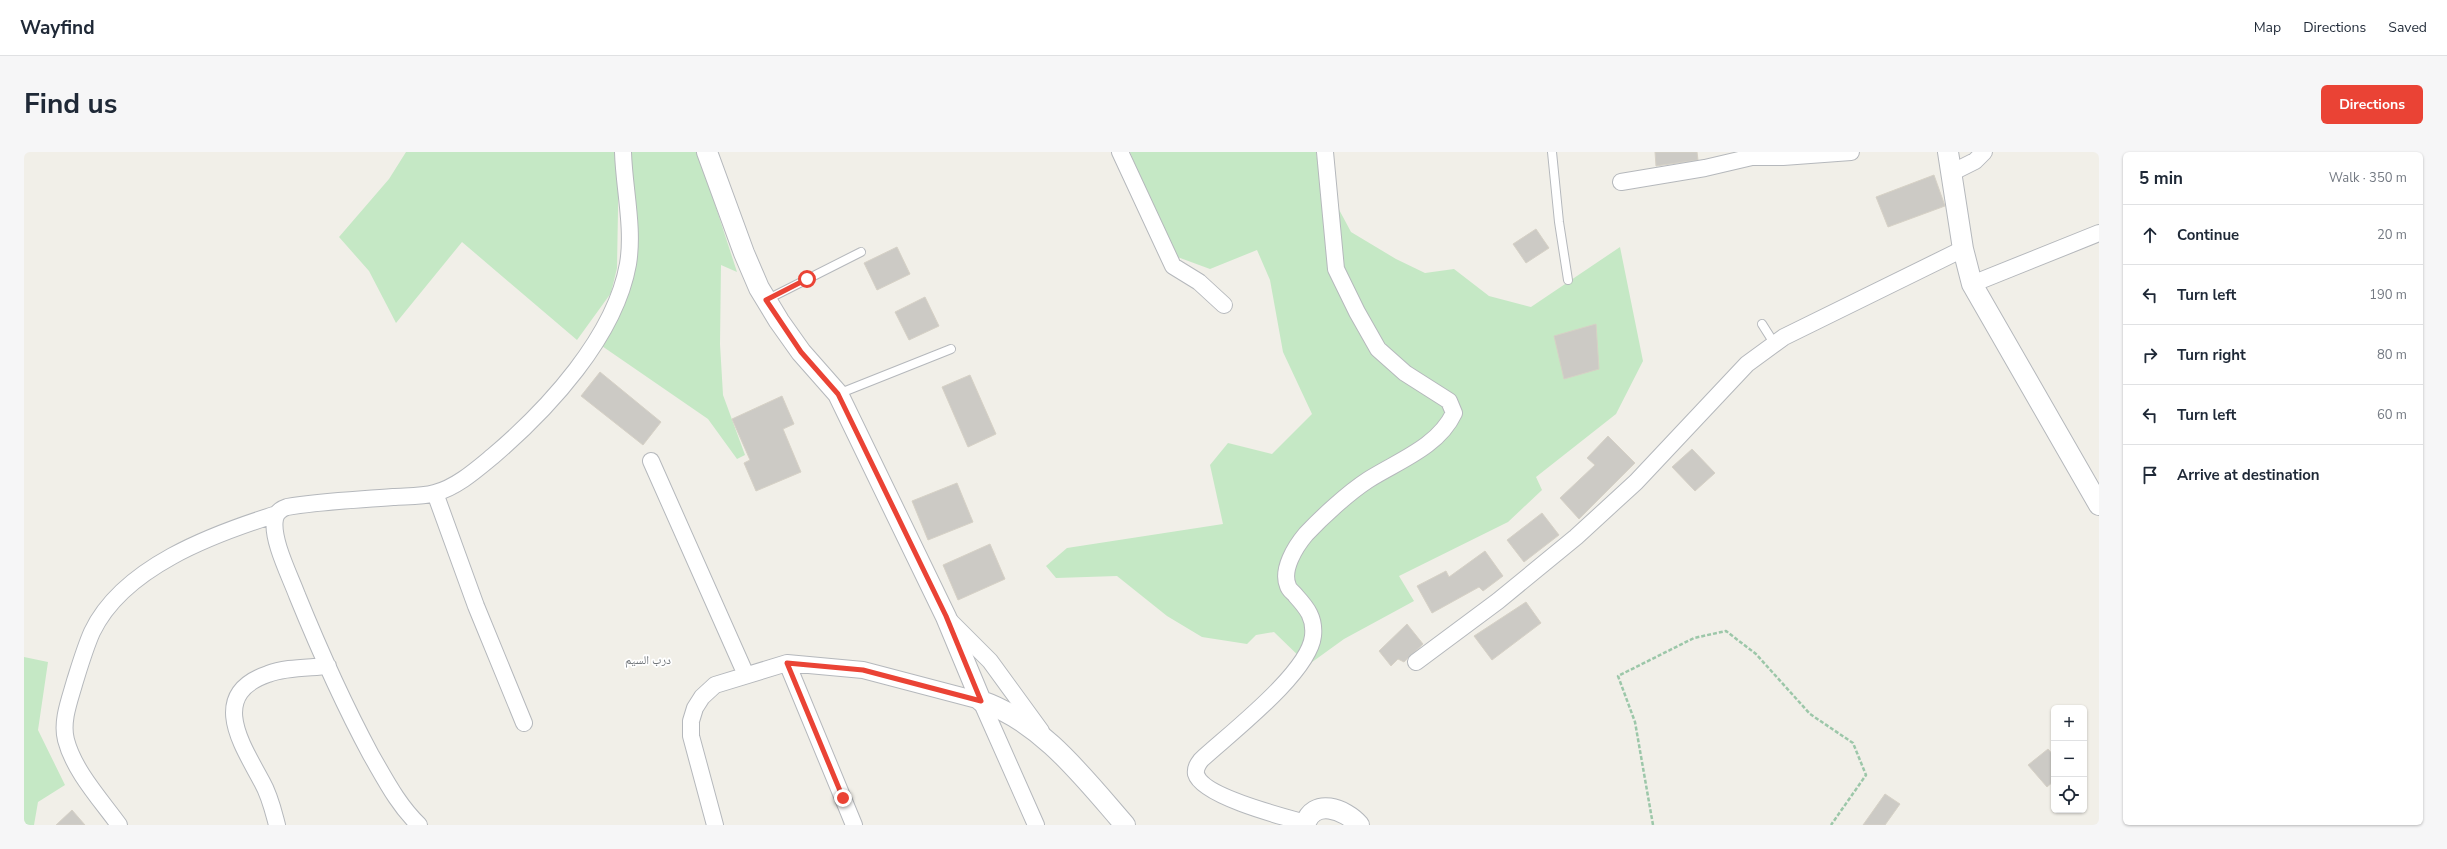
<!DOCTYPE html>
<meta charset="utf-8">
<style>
body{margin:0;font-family:"Nunito Sans","Noto Naskh Arabic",sans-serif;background:#f6f6f7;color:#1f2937}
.controls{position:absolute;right:12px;bottom:12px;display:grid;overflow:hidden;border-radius:6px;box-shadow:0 1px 3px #0004}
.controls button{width:36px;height:36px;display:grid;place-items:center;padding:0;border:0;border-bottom:1px solid #e0e1e3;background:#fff;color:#1f2937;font:20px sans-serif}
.stop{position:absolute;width:12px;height:12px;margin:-9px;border:3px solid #ea4335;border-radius:50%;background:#fff}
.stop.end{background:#ea4335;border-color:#fff;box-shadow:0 1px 4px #0008}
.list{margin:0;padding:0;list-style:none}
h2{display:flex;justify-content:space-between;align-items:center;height:52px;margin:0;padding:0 16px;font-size:17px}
h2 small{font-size:13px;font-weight:400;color:#747a83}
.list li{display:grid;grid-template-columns:26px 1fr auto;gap:12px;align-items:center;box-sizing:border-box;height:60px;padding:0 16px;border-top:1px solid #e0e1e3}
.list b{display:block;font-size:15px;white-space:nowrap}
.list em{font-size:13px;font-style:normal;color:#747a83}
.icon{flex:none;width:22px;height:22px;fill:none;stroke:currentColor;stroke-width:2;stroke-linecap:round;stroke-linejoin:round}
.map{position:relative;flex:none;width:2075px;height:673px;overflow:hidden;border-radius:6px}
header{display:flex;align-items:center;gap:24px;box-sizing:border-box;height:56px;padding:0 20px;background:#fff;border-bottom:1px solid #e0e1e3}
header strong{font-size:19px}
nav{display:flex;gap:22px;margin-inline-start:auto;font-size:14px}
.intro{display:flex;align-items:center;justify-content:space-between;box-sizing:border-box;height:96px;padding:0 24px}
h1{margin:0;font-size:28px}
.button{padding:10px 18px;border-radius:6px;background:#ea4335;color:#fff;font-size:14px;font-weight:700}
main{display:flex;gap:24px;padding:0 24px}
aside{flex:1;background:#fff;border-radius:6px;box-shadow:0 1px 3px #0004}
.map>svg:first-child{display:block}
</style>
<header>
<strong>Wayfind</strong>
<nav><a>Map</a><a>Directions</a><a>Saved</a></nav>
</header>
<div class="intro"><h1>Find us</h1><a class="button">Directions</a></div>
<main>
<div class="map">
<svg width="2075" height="673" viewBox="0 0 2075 673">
<rect width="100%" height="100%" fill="#f1efe8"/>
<path fill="#c5e8c5" d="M382,0H595L593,116L587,141L553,188L438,90L372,171L345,119L315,85L365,27Z
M604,0H674L713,120L697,113L696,192L699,243L721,303L713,307L684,267L575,192L607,119Z
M1106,0H1292L1295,20L1327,80L1372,107L1401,121L1430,117L1465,144L1507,155L1596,95L1619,209L1592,262L1512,325L1518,338L1484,370L1375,424L1390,449L1320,487L1284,513L1250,480L1232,483L1223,492L1178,485L1143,464L1093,424L1032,426L1022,414L1043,396L1199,372L1186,313L1204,291L1248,302L1288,262L1259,200L1246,128L1233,98L1186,117L1148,103Z
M0,505L24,510L14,578L41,633L14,650L10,673H0Z"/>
<path fill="#cccac5" stroke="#d6d1c6" d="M1631,0H1673L1674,8L1632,14Z
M1910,23L1921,54L1864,75L1852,45Z
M1512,77L1525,96L1502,111L1489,92Z
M873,95L886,122L853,138L840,111Z
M901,145L915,174L885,188L871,160Z
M1572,172L1575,217L1540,227L1530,184Z
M576,220L637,270L619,293L557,244Z
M946,223L972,282L944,295L918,235Z
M758,244L770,272L759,277L777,320L732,339L720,311L726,308L708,267Z
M1584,284L1611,311L1555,367L1536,346L1571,313L1563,306Z
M1668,297L1691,321L1671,339L1648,315Z
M933,331L949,370L904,388L888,349Z
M1518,361L1535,383L1500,410L1483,388Z
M966,392L981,427L934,448L919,413Z
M1461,399L1479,424L1459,439L1455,435L1408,461L1393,434L1422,419L1425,425Z
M1502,450L1517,471L1468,508L1450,484Z
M1383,472L1399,492L1380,510L1374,507L1367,514L1355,499Z
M2024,597L2030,604V629L2023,635L2004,613Z
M1861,642L1876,652L1861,673H1839Z
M48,658L61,673H32Z"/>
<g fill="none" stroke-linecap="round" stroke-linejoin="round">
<defs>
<path id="service" d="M1528,0L1535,70L1544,128
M742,148L837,100
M1738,172L1750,191
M814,242L927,197"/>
<path id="minor" d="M1096,0L1149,114L1175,130L1200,153
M1927,21L1951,9L1960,0
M1597,30L1681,16L1728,5H1759L1827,0
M1948,132L2075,81
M627,309L722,523
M411,341L452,454L500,571
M925,468L966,509L1017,579
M1392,510L1474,449L1552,385L1612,330L1723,212L1760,185L1939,97
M763,511L830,673
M1282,671C1260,665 1178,644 1172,622C1171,616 1174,612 1177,608C1205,582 1285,521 1289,484C1291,466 1283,456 1272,444C1270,441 1265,438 1264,434C1257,418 1271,395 1282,382C1298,365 1324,341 1344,328C1374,309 1414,295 1430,261L1425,249L1381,221L1354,197L1333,160L1312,117L1301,0
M95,673C77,648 50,619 42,588C37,569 46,547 51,529C56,513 61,496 68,480C99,415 189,382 253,362
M253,673C249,658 246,644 238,630C219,594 183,543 244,522C262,515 284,516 304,514
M395,673C374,653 361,627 347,603C319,551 295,497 273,443C266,424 247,387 251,367C252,361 257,357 263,355C298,349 334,348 369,345C382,344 397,345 411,341C433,335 452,318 469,304C524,257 591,185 604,112C610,76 600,36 599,0
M691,673L667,584V569L671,556L678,545L691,533L763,511L839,518L957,549L1012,673"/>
<path id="tertiary" d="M683,0L720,101L735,136L755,169L777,200L814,242L922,465L957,549C1018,570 1060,626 1101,673
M1924,0L1939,97L1948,132L2075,353
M1281,673C1289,645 1321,657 1335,673"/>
</defs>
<use href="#service" stroke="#b5b8bc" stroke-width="10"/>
<use href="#minor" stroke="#b5b8bc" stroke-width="18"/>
<use href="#tertiary" stroke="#b5b8bc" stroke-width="22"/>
<path stroke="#9cc7a9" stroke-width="2.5" stroke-dasharray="4 2" stroke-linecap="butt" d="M1629,673L1611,570L1594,524L1670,486L1702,479L1732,502L1786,562L1829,591L1842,623L1807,673"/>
<use href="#service" stroke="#fff" stroke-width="8"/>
<use href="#minor" stroke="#fff" stroke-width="16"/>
<use href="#tertiary" stroke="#fff" stroke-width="20"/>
</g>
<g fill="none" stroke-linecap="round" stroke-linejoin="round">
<path stroke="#ea4335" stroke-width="5" d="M783,127L742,148L777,200L814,242L922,464L957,549L839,518L763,511L819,646"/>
</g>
<g text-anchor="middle" stroke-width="3.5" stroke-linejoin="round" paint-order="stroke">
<g font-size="12" fill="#70757a" stroke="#fff">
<text x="624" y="512">درب السيم</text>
</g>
</g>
</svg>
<div class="controls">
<button>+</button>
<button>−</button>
<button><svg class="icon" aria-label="locate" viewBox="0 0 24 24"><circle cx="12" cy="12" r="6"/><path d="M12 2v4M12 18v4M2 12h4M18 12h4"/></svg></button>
</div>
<div class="stop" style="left:783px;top:127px"></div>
<div class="stop end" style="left:819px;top:646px"></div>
</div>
<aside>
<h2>5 min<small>Walk · 350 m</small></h2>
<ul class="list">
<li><svg class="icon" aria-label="ahead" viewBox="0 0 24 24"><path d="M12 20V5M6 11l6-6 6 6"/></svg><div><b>Continue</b></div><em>20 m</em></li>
<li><svg class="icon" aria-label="left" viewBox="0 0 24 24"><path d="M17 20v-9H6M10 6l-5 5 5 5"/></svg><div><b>Turn left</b></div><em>190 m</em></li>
<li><svg class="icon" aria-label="right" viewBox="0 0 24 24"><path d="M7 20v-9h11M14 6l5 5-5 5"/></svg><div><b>Turn right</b></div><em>80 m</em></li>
<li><svg class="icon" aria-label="left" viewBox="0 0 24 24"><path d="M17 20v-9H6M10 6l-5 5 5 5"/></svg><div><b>Turn left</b></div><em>60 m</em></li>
<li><svg class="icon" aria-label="arrive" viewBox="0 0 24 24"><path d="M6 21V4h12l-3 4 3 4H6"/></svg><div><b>Arrive at destination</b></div></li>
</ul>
</aside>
</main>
